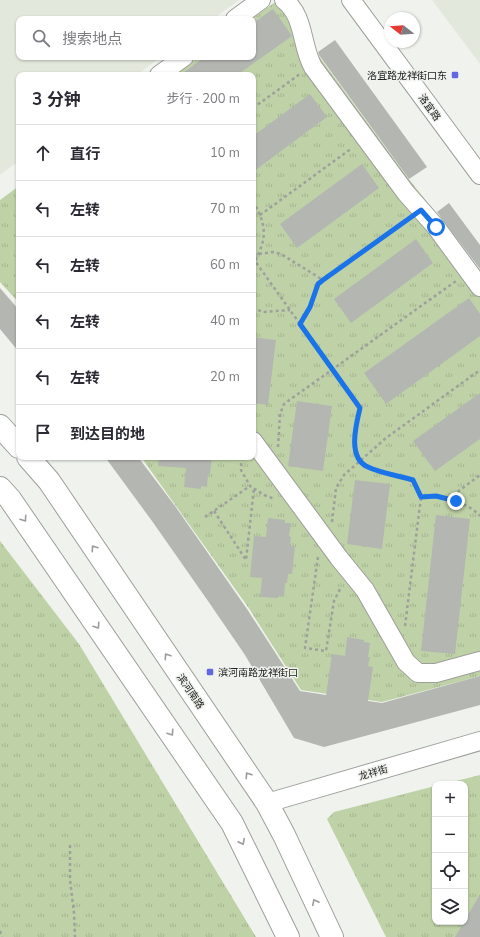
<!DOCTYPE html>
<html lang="zh">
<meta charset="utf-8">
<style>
body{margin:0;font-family:"Nunito Sans","Noto Sans SC",sans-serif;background:#f7f7f7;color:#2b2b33}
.controls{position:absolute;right:12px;bottom:12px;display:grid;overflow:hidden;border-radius:8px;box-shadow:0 1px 3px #0004}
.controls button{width:36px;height:36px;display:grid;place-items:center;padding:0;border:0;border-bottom:1px solid #e1e1e2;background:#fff;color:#2b2b33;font:20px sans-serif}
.compass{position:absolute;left:384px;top:12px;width:36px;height:36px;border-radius:50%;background:#fff;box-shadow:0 1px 3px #0004;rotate:287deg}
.stop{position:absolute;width:12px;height:12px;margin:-9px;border:3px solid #1a73e8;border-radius:50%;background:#fff}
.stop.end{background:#1a73e8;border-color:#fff;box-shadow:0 1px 4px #0008}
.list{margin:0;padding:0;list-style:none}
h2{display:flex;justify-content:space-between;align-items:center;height:52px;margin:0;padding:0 16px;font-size:17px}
h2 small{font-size:13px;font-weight:400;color:#7c7c81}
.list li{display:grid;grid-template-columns:26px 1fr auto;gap:12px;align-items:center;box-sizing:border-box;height:56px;padding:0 16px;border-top:1px solid #e1e1e2}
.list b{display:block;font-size:15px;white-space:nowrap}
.list em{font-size:13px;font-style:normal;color:#7c7c81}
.icon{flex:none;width:22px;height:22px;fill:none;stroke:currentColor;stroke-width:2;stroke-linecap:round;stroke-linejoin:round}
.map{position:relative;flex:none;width:480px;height:937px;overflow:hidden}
.search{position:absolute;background:#fff;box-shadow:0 1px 3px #0004;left:16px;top:16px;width:240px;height:44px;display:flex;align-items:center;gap:10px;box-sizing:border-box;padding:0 14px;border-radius:8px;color:#7c7c81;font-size:15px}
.panel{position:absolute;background:#fff;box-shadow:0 1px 3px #0004;left:16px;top:72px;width:240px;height:388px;border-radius:8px}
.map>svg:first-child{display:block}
</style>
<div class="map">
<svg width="480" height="937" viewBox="0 0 480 937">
<defs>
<pattern id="grass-tufts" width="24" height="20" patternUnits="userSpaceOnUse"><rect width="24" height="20" fill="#bfd2a7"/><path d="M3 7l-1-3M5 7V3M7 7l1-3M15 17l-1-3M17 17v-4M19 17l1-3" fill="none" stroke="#a4b48f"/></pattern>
</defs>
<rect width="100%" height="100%" fill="#f0f2ed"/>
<path fill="#e3e8dc" d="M0,0H239L213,19H19V57H161L137,75H19V161L0,175Z
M432,0H480V64Z"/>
<path fill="url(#grass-tufts)" d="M278,0L408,178L435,212L480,273V676L382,702L301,690L248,607L141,457H253V75H174L199,57H253V19H252Z
M19,186V303L0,282V200Z
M0,541L79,644L256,937H0Z
M480,775V937H386L327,819L334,812L435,786V922H465V784H444Z"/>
<path fill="#b4b6b2" d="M273,9L292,36L237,75H180L205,57H253V23Z
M335,40L427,167L409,179L319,55L318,52Z
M310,94L327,117L253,172V136Z
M362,164L379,188L297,248L280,224Z
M449,203L480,245V269L437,212Z
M416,239L433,263L351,323L334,299Z
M0,288L19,310V352L0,329Z
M469,298L480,314V336L386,404L364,373Z
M253,337L276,340L268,405L253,403Z
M480,393V439L435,471L413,441Z
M297,401L332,406L323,471L288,466Z
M105,457H138L175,506L247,609L300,691L326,695L332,654L345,656L347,637L364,640V642L370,643L368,657H370L368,666L373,667L368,701L382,703L480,676V705L324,747L294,738L245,655L208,601L152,521Z
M159,457H212L210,474L208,473L207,487L201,486V489L184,487L186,468L158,466Z
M355,480L390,484L382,549L347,544Z
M436,515L470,519L455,654L421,651Z
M268,518L285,520V523H291L289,536L291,537L290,546H295L292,574H288L287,583H285L284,596L278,595V598L260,597L262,578L250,577L254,536L266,537Z
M480,894V937H455L464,922H465V920Z"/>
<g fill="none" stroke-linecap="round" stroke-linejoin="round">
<defs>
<path id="minor" d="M284,0C305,16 301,46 313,67L406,193L436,227L480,287
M351,0L480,175
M235,19L261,0
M159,75L184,57
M253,441L339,558L365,590L406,662L418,673H436L480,661
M267,803L480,741"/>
<path id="highway" d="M0,426L19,447
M28,457L49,481L267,803L284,835L332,937
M0,488L10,499L232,823L288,937"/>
</defs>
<use href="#minor" stroke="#9d9f9a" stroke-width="20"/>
<use href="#highway" stroke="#9d9f9a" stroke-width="24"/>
<path stroke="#9ea09c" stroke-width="2.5" stroke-dasharray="3 3" stroke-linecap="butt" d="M253,108L300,74
M253,201C266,225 268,236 255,261L360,408C356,425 348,458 368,467C380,473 400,476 413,480L421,497
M260,215L352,148
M259,254L273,252L281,254L323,280
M253,265L255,261
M253,307L262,312L290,310
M300,324L310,307L318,284L408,219
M278,447L280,414L284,404L456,281
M241,457V470L250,486L264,495L275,499
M448,499L480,475
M214,511L246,560L254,488
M205,517L250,486
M332,522L336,488L344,475L386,438L480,370
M318,557L305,648L326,651L334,601L341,587
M405,626L421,497C426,497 432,495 437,496C451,498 470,505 480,516
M70,845V880L74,913L75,937
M0,931L2,937"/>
<use href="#minor" stroke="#fff" stroke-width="18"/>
<use href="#highway" stroke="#fff" stroke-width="22"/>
</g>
<defs><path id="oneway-chevron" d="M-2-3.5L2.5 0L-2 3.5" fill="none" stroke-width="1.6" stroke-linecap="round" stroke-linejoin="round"/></defs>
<g stroke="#9b9c9b">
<use href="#oneway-chevron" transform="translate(24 519) rotate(56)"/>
<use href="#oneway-chevron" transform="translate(94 548) rotate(-124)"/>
<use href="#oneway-chevron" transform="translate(97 626) rotate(56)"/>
<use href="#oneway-chevron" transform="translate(167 656) rotate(-124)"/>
<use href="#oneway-chevron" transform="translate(171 733) rotate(56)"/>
<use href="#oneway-chevron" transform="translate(248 775) rotate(-124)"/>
<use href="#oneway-chevron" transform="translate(242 842) rotate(63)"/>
<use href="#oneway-chevron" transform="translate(315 902) rotate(-116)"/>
</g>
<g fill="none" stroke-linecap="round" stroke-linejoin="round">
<path stroke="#1a73e8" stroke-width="5" d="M436,227L421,210L323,280L318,284L310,307L300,324L360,408C356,425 347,458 368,467C380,473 400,476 413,480L421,497L436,496L456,501"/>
</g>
<g fill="#6268e1" stroke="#f0f2ed" stroke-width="1.5">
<rect x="451" y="71" width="8" height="8" rx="2"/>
<rect x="206" y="668" width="8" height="8" rx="2"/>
</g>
<g text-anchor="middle" stroke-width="3" stroke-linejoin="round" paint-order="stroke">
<g font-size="10" fill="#212220" stroke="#f0f2ed" text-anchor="end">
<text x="447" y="79">洛宜路龙祥街口东</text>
<text x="218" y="676" text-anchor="start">滨河南路龙祥街口</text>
</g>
<g font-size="10" fill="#212220" stroke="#f0f2ed">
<text transform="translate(430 107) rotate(54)" y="4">洛宜路</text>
<text transform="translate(191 691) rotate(56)" y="4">滨河南路</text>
<text transform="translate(373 772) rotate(-16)" y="4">龙祥街</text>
</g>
</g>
</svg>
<div class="controls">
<button>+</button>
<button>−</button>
<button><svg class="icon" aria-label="locate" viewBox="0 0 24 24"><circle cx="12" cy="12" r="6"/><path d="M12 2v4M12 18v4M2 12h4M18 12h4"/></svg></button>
<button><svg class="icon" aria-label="layers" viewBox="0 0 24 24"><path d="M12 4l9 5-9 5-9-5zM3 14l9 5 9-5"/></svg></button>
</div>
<svg class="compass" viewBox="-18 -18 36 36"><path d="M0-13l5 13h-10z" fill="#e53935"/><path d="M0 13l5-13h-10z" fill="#7c7c81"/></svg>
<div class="stop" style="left:436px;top:227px"></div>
<div class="stop end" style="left:456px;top:501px"></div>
<div class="search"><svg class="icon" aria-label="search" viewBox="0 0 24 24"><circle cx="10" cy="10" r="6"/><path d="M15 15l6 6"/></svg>搜索地点</div>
<section class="panel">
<h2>3 分钟<small>步行 · 200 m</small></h2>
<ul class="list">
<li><svg class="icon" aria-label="ahead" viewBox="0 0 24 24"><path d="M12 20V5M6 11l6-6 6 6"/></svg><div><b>直行</b></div><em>10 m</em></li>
<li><svg class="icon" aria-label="left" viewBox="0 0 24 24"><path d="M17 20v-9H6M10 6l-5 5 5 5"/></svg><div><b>左转</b></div><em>70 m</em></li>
<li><svg class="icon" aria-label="left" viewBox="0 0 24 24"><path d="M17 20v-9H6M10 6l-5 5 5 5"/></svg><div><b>左转</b></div><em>60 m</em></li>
<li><svg class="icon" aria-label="left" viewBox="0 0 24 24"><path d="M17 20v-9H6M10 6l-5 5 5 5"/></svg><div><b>左转</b></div><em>40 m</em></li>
<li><svg class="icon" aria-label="left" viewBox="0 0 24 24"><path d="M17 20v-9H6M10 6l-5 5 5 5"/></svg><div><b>左转</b></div><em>20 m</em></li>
<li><svg class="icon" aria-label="arrive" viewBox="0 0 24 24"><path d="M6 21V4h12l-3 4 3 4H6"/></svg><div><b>到达目的地</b></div></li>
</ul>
</section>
</div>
